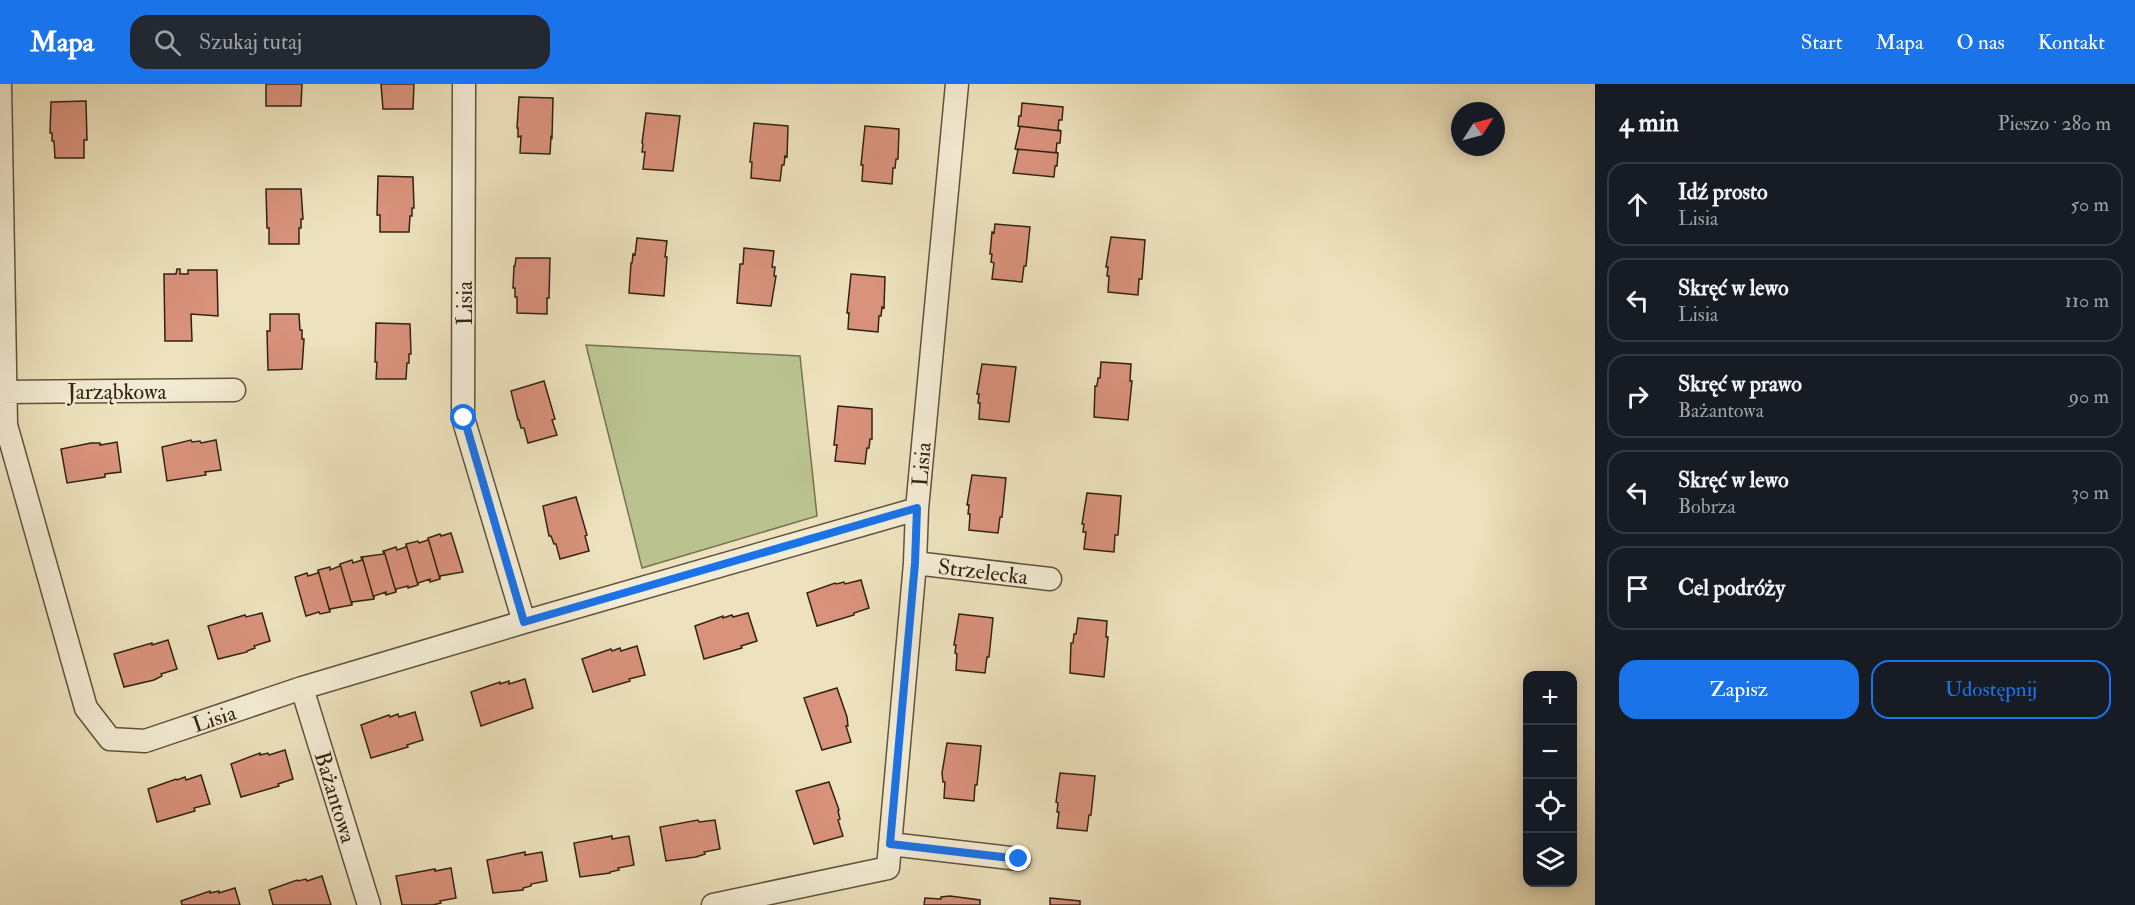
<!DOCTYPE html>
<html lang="pl">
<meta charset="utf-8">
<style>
body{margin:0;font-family:"IM FELL Double Pica",serif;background:#242831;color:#f1f3f6}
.controls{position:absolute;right:18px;bottom:18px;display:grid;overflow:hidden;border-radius:12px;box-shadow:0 3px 15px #0003}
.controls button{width:54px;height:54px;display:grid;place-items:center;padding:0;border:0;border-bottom:2px solid #363941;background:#171b24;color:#f1f3f6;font:30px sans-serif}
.compass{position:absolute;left:1451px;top:18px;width:54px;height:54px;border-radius:50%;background:#171b24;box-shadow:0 3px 15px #0003;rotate:54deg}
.stop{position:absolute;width:18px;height:18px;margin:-14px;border:4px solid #1a73e8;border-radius:50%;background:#fff}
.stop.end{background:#1a73e8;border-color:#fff;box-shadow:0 2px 6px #0008}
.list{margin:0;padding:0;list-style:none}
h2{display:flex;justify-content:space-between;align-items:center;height:78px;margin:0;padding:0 24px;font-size:26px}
h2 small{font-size:20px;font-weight:400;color:#9ea1a6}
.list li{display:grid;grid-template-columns:39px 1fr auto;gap:18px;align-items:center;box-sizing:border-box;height:84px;margin:0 12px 12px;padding:0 12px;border:2px solid #363941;border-radius:18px}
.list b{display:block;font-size:22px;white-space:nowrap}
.list p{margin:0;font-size:20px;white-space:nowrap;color:#9ea1a6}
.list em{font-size:20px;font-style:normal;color:#9ea1a6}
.actions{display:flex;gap:12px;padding:18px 24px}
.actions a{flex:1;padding:14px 0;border:2px solid #1a73e8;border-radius:18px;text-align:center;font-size:21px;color:#1a73e8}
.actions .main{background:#1a73e8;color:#fff}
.icon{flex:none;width:33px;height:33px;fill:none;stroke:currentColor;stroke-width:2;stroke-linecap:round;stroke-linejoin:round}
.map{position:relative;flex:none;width:1595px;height:821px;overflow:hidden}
header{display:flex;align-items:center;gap:36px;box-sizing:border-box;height:84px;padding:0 30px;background:#1a73e8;color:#fff}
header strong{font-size:28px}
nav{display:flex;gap:33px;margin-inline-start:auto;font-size:21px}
.search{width:420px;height:54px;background:#242831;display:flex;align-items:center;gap:15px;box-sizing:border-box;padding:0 21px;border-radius:18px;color:#9ea1a6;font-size:22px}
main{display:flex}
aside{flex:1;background:#171b24}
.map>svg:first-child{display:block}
</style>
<header>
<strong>Mapa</strong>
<div class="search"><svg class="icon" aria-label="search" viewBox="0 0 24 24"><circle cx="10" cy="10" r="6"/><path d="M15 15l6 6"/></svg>Szukaj tutaj</div>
<nav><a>Start</a><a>Mapa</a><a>O nas</a><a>Kontakt</a></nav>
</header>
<main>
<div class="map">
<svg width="1595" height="821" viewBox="0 0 1595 821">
<rect width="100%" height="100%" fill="#ede2bd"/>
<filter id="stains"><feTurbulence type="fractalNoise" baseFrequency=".00333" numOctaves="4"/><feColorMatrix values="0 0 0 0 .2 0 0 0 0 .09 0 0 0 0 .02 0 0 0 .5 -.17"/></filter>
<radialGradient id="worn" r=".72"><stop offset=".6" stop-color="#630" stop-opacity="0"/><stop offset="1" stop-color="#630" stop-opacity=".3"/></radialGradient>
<path fill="#bac390" stroke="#767350" stroke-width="1.5" d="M586,261L800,272L817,432L642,484Z"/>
<path fill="#d9927c" stroke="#322311" stroke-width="1.5" d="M266,0H302L301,22H266Z
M381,0H414L413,25H383Z
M519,13L553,14L552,54L551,53L550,70L520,69L521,52L518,53V44H517Z
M86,17L87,56H84V74H55L54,57H52V49H50L51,18Z
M1022,19L1063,23L1062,36H1059L1058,45L1061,47L1018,42L1019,32H1021Z
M646,29L680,32L673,87L643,85L645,68H642L643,60L642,59Z
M754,39L788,42L787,73L785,72L784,81H782L780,97L751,94L752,78H750Z
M865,42L899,45L898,75H896L895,84H893L892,100L862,97L863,81H861Z
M1018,42L1061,47L1060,59H1057L1056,68L1058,69L1015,65L1020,43Z
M1015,65L1058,69L1057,82H1055L1054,93L1013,89L1018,66Z
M378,92L413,93L414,124H412V132H410L409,148H380V131H377Z
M266,105H301L303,135H301V144H299V160H269V144H267Z
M995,140L1030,143L1026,182H1024L1022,198L992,195L994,179L991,178L992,170H990L992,148L994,149Z
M1111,153L1145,156L1142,195H1139L1138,211L1108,208L1109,192H1107L1108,183H1106Z
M637,154L667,157L665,173H667L664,212L629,209L631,179H632L633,170L635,171Z
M744,164L774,167L772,183H775L774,192H776L771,222L737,219L740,180H743Z
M516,174H550L549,214H547V230L517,229V213H515V204H513L514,182H515Z
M177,185H180V190H188V186H217L218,232L191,230L192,257H165L164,190H176Z
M851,190L885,193L884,224L882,223L881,232H879L878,248L848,245L849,229H847Z
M270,230H299L300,246H302V255H304L302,285L268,286L267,247H270Z
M376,239L410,240L411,270H409V279H407L406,295H376L377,278H375Z
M1101,278L1131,280L1130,297H1132L1128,336L1094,333L1095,302H1097L1098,294H1100Z
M982,280L1016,283L1009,338L979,335L980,319H978L979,310H977Z
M544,297L555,335L552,336L557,351L528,359L524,344H521L519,336H518L511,307Z
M838,322L872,325V355H870L869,364H867L865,380L835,377L837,361H834Z
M191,356L192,358L200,357L201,359L216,356L221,386L205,388L206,391L167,397L162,363Z
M117,358L121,388L105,390V393L67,399L61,365L91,359H100V361Z
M972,391L1006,394L1002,433H1000L998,449L969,446L970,430H968L969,421H967Z
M1087,409L1121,412L1118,451H1115L1114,468L1084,465L1086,448H1083L1084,440H1082Z
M576,413L587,451L585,452L589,467L560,475L556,460H554L551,452H549L543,422Z
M451,449L463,488L440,492V495L428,454L440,450L441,452Z
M428,454L440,495L430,498V495L418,499V501L406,460L418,457L419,459L428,456Z
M406,460L418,501L408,504V502L396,505V508L384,467L396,463L397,466L406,463Z
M383,467H384L396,508L386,511V508L374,512V515L362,473L384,470Z
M361,473H362L374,515L352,518V521L340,480L352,476L353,479L362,476Z
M340,480L352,521L330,525V528L318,486L330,483V486L340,482Z
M318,486L330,528L320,530L319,528L306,532L295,493L307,489L308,492L318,489Z
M861,496L869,524L854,529V531L817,542L807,509L835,499L836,500L844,498L845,500Z
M262,529L270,557L254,562L255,564L247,567V568L218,575L208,542L245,531L246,533Z
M748,529L757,557L741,562L742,564L704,575L695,542L723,532V534L732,531L733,533Z
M959,530L993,534L989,573H987L985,589L956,586L957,570L955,569L956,561H954Z
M1078,534L1107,537L1106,553H1108L1104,593L1070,589L1071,559H1073L1074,550H1076Z
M168,556L177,585L161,590L162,592L154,596L124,603L114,570L152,559V561Z
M637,562L645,591L629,595L630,597L593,608L582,575L611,565L612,567L620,564L621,567Z
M525,595L533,624L481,642L471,608L500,598V600L509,597V600Z
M837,604L847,633L848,642H846L851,658L822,666L804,614Z
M415,628L423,656L407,661L408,663L371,674L361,641L389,631L390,633L398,630L399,633Z
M947,659L981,662L977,701H975L974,717L944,714L945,698H943L942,689Z
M285,666L293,695L278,700L279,702L241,713L231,680L260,669V671L268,669L269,671Z
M1060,689L1095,692L1091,731H1089L1087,747L1057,744L1059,728H1057L1058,719L1056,718Z
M201,691L210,720L194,724L195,727L157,738L148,705L176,695L177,696L185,693L186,696Z
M829,698L839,726L838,727L840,735L838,736L843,752L814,760L796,707Z
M698,736L699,738L715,736L720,765L704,768L705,770L696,773L666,777L660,743Z
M612,752V755L629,752L634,781L618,784L619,786L610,788V789L580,793L574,759Z
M525,768V771L542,768L547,797L531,800V802L523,804V806L493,809L487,776Z
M451,784L456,814L440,817L441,819L433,821H402L396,792L435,785V787Z
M322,792L331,821H273L269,806L297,796L298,797L306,795L307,797Z
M235,804L240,821H182L181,817L210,807V809L219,807V809Z
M950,812L980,816V821H924L925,814L941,815V813Z
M1050,814L1080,817V821H1050Z"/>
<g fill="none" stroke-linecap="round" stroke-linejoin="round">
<defs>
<path id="street" d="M0,0L6,341L86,624L110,655L145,657L302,604L524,538L917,425L957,0
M464,0L463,334L524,538
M0,308L234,306
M915,479L1050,495
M302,604L369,821
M890,760L1019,775
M713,821L888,784L915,479L917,425"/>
</defs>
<use href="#street" stroke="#61533c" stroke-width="25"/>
<use href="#street" stroke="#f3ecd4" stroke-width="22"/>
</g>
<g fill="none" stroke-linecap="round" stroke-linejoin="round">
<path stroke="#1a73e8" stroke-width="8" d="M464,334L524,538L917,424L915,479L890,760L1019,775"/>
</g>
<g text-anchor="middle" stroke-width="4.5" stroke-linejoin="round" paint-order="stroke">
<g font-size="22" fill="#322311" stroke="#f3ecd4">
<text transform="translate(464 219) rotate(-90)" y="8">Lisia</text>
<text x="117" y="315">Jarząbkowa</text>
<text transform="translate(921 380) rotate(-85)" y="8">Lisia</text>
<text transform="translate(983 487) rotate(7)" y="8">Strzelecka</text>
<text transform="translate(214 634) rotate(-18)" y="8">Lisia</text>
<text transform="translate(336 713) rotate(73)" y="8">Bażantowa</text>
</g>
</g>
<rect width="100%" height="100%" filter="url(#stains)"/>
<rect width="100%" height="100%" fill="url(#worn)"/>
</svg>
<div class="controls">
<button>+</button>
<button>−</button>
<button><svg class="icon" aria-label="locate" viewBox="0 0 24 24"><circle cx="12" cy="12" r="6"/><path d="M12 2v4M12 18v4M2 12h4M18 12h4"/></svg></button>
<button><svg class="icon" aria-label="layers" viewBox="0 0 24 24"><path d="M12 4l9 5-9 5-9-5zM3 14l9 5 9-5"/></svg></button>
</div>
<svg class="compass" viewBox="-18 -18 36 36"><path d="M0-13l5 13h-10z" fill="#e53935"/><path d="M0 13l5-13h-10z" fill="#9ea1a6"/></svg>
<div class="stop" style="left:464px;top:334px"></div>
<div class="stop end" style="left:1019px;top:775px"></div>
</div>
<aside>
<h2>4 min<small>Pieszo · 280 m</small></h2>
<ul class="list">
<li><svg class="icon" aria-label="ahead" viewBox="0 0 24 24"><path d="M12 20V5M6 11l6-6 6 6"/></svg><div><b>Idź prosto</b><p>Lisia</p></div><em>50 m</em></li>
<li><svg class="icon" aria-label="left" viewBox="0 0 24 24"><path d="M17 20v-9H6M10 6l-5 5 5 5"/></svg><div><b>Skręć w lewo</b><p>Lisia</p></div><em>110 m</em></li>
<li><svg class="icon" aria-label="right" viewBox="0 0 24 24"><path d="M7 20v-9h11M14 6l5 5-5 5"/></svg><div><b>Skręć w prawo</b><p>Bażantowa</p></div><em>90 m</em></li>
<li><svg class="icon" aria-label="left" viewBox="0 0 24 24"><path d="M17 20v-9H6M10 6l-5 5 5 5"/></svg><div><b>Skręć w lewo</b><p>Bobrza</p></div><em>30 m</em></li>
<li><svg class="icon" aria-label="arrive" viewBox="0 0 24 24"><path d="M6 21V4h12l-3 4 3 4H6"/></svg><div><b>Cel podróży</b></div></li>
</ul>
<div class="actions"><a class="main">Zapisz</a><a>Udostępnij</a></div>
</aside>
</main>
